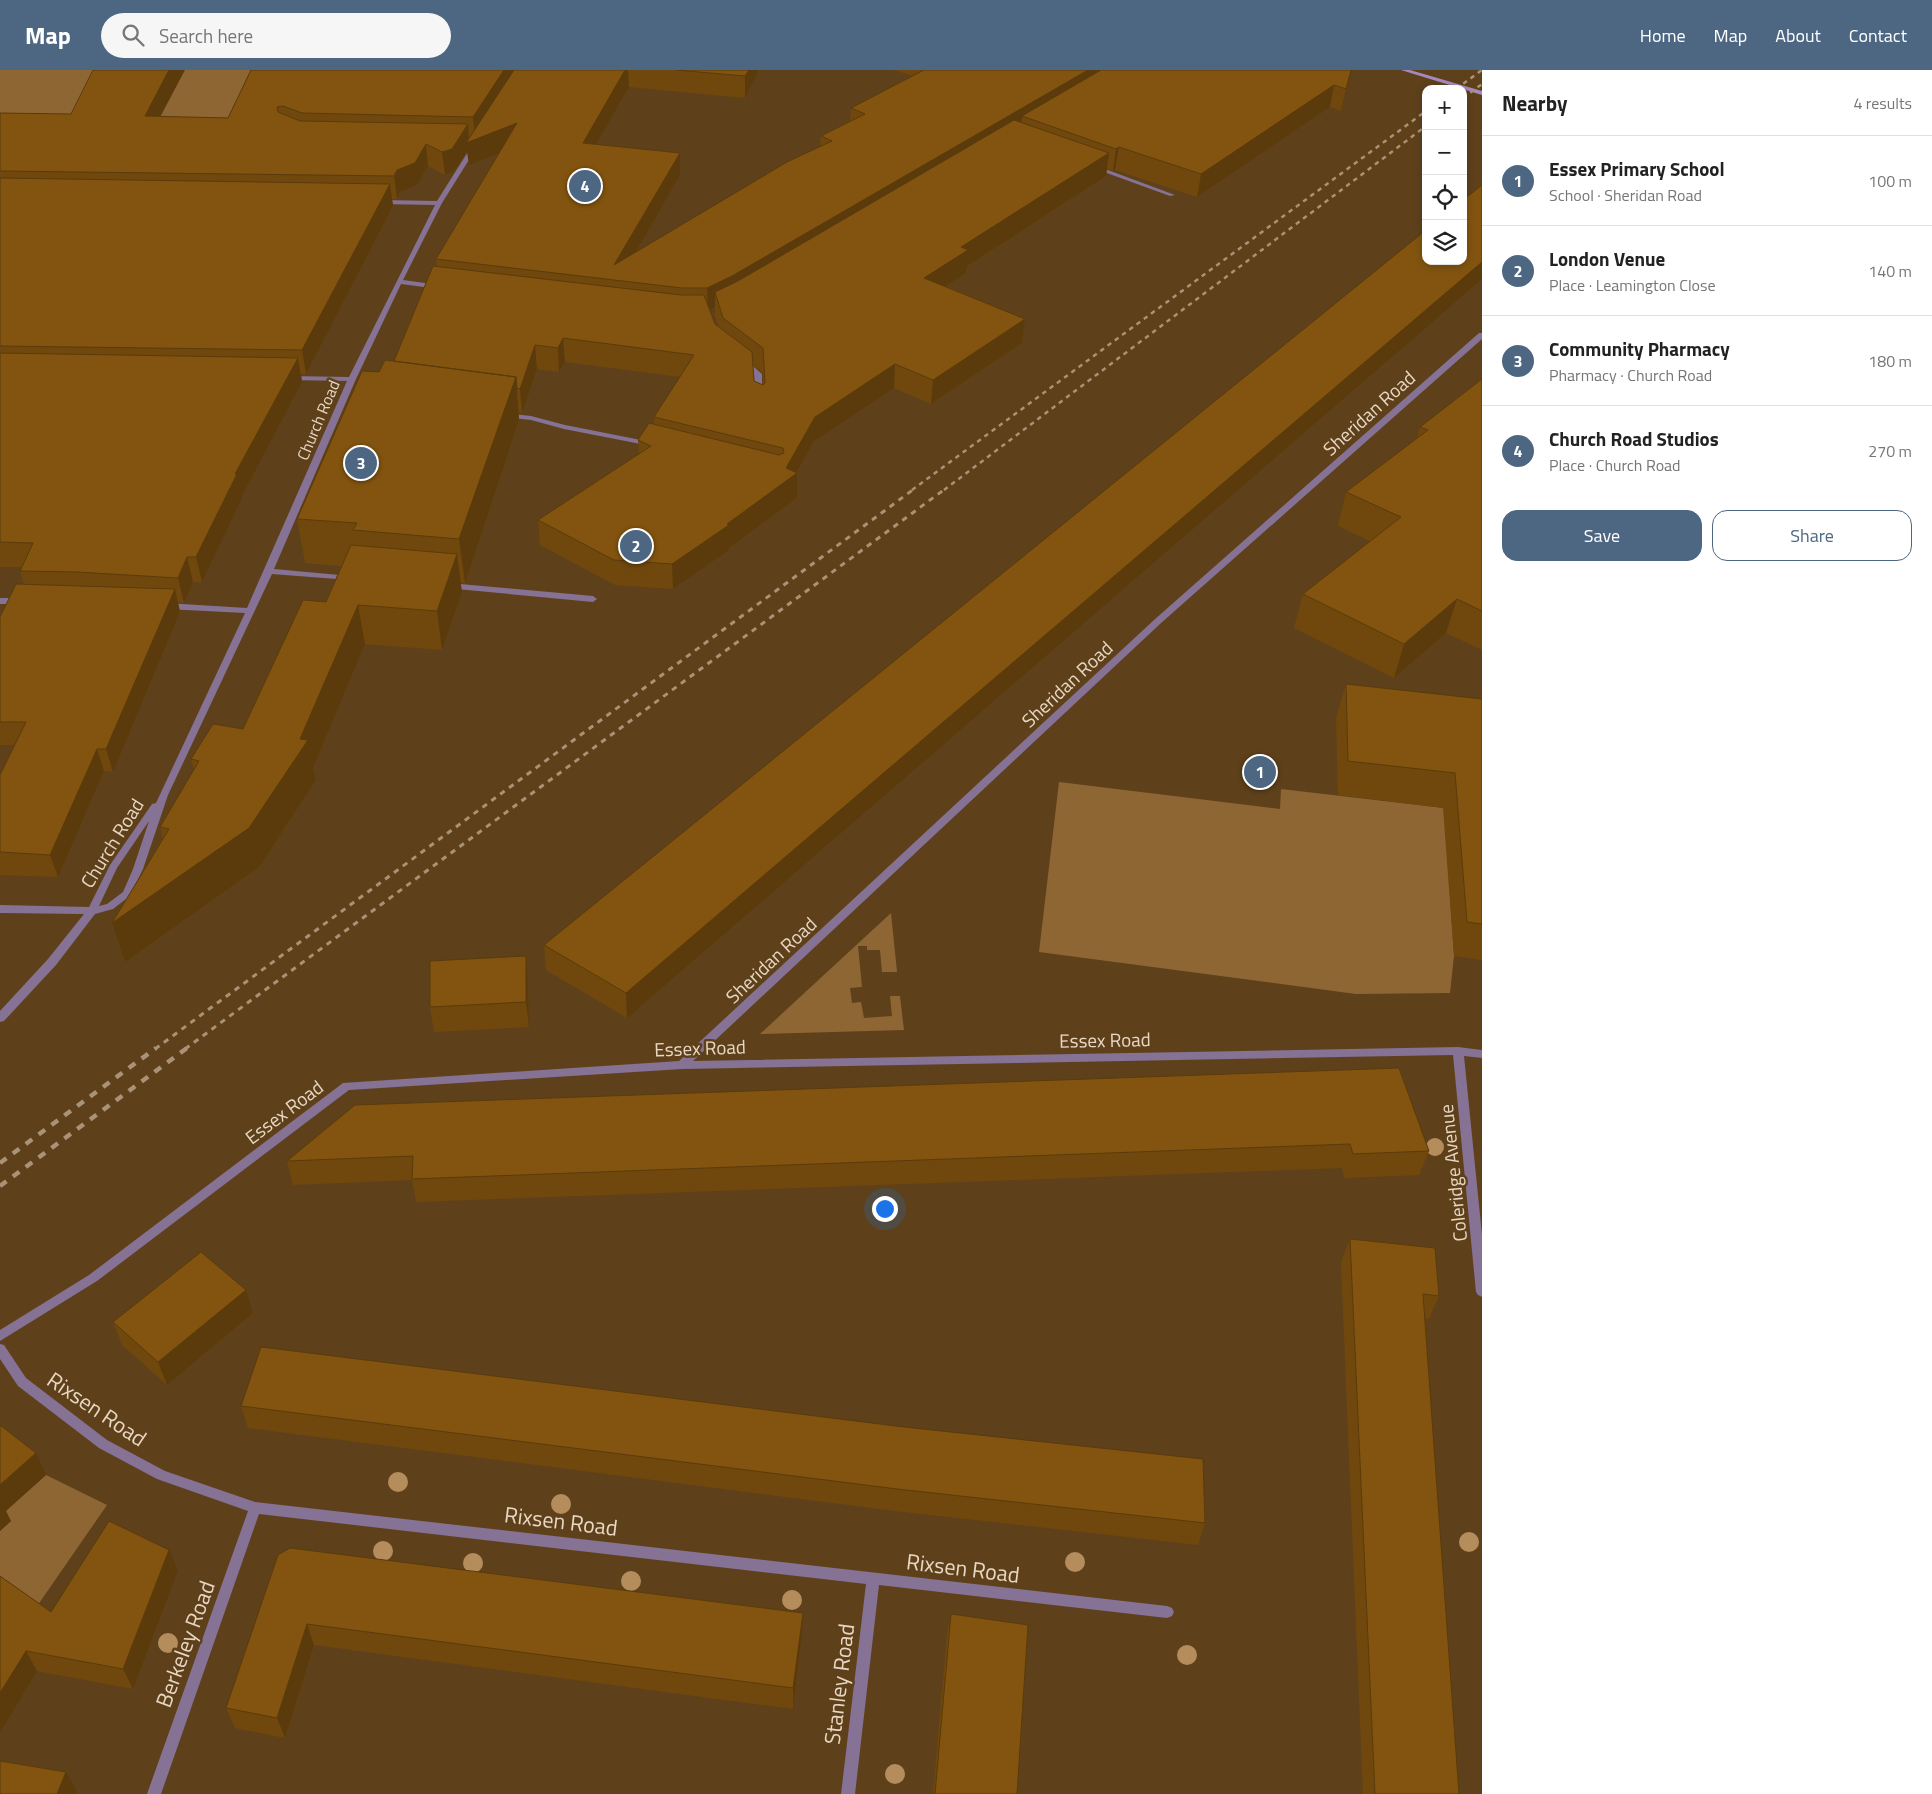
<!DOCTYPE html>
<meta charset="utf-8">
<style>
body{margin:0;font-family:"Titillium Web",sans-serif;background:#f6f6f6;color:#222}
.controls{position:absolute;right:15px;top:15px;display:grid;overflow:hidden;border-radius:10px;box-shadow:0 2px 8px #0003}
.controls button{width:45px;height:45px;display:grid;place-items:center;padding:0;border:0;border-bottom:1px solid #e0e0e0;background:#fff;color:#222;font:25px sans-serif}
.you{position:absolute;left:884px;top:1138px;width:18px;height:18px;margin:-12px;border:4px solid #fff;border-radius:50%;background:#1a73e8;box-shadow:0 0 0 8px #1a73e833}
.badge{display:grid;place-items:center;width:32px;height:32px;border-radius:50%;background:#4d6783;color:#fff;font-size:16px;font-weight:700}
.pin{position:absolute;translate:-50% -50%;border:2px solid #fff;box-shadow:0 1px 5px #0006}
.list{margin:0;padding:0;list-style:none}
h2{display:flex;justify-content:space-between;align-items:center;height:65px;margin:0;padding:0 20px;font-size:21px}
h2 small{font-size:16px;font-weight:400;color:#767676}
.list li{display:grid;grid-template-columns:32px 1fr auto;gap:15px;align-items:center;box-sizing:border-box;height:90px;padding:0 20px;border-top:1px solid #e0e0e0}
.list b{display:block;font-size:19px;white-space:nowrap}
.list p{margin:0;font-size:16px;white-space:nowrap;color:#767676}
.list em{font-size:16px;font-style:normal;color:#767676}
.actions{display:flex;gap:10px;padding:15px 20px}
.actions a{flex:1;padding:11px 0;border:1px solid #4d6783;border-radius:15px;text-align:center;font-size:18px;color:#4d6783}
.actions .main{background:#4d6783;color:#fff}
.icon{flex:none;width:28px;height:28px;fill:none;stroke:currentColor;stroke-width:2;stroke-linecap:round;stroke-linejoin:round}
.map{position:relative;flex:none;width:1482px;height:1724px;overflow:hidden}
header{display:flex;align-items:center;gap:30px;box-sizing:border-box;height:70px;padding:0 25px;background:#4d6783;color:#fff}
header strong{font-size:24px}
nav{display:flex;gap:28px;margin-inline-start:auto;font-size:18px}
.search{width:350px;height:45px;background:#f6f6f6;display:flex;align-items:center;gap:12px;box-sizing:border-box;padding:0 18px;border-radius:28px;color:#767676;font-size:19px}
main{display:flex}
aside{flex:1;background:#fff}
.map>svg:first-child{display:block}
</style>
<header>
<strong>Map</strong>
<div class="search"><svg class="icon" aria-label="search" viewBox="0 0 24 24"><circle cx="10" cy="10" r="6"/><path d="M15 15l6 6"/></svg>Search here</div>
<nav><a>Home</a><a>Map</a><a>About</a><a>Contact</a></nav>
</header>
<main>
<div class="map">
<svg width="1482" height="1724" viewBox="0 0 1482 1724">
<rect width="100%" height="100%" fill="#5e411b"/>
<path fill="#8e6634" d="M0,0H411L239,55L0,76Z
M1059,712L1280,739L1281,719L1444,738L1454,886L1450,923L1356,924L1039,882Z
M891,843L897,902H882L880,880H867V876H858L862,917L850,918L852,933L861,932L864,948L892,946L890,926H900L904,960L760,964Z
M46,1405L107,1435L33,1542L0,1575V1461L11,1451L3,1443Z"/>
<g fill="none" stroke-linecap="round" stroke-linejoin="round">
<path fill="#857294" fill-rule="evenodd" d="M1093,96H1097L1175,125L1170,126L1093,98Z
M740,290H746L762,304V328H759L755,326L754,305L740,294Z
M503,343L531,346L565,355L651,372L655,374L651,376L564,359L531,350L503,347Z"/>
<path fill="#857294" fill-rule="evenodd" d="M474,75L477,77L442,133L403,210L439,215L442,217L439,219L401,214L356,309L274,499L350,506L354,508L350,510L272,504L168,725L143,799L130,826L113,839L95,844L56,895L4,951L0,952V941L48,889L84,844L0,843V835L89,837L110,795L152,734L156,733L245,543L166,539L162,536L166,533L247,538L347,311L288,310L284,308L288,306L349,307L435,135L381,134L378,132L381,130L437,131L471,77ZM149,751L133,799L123,822L107,834L99,836L117,798Z
M1479,263H1482V269L1160,554L693,991L1458,977L1482,980V988L1464,986L1482,1165V1227L1478,1225L1476,1222L1453,985L682,999L349,1020L97,1211L0,1271V1260L89,1205L343,1013L679,991L1154,550Z
M449,513L593,526L597,529L593,532L446,518L445,516Z
M0,528H21L25,531L21,534H0Z
M0,1274L4,1275L26,1308L107,1370L165,1401L255,1432L1167,1536L1172,1538L1174,1542L1172,1546L1167,1548L879,1515L855,1724H841L866,1514L259,1444L161,1724H147L248,1441L157,1409L99,1378L18,1316L0,1289Z"/>
<path fill="#a789be" fill-rule="evenodd" d="M1401,0H1410L1482,21V25Z"/>
<path stroke="#a99276" stroke-width="2.5" stroke-dasharray="4.5 4.5" stroke-linecap="butt" d="M1456,19L1482,0
M1463,28L1482,14
M912,420L1426,41
M944,420L1426,56"/>
<path stroke="#a99276" stroke-width="3" stroke-dasharray="5.5 5.5" stroke-linecap="butt" d="M155,979L914,419
M185,979L945,419"/>
<path stroke="#a99276" stroke-width="4.5" stroke-dasharray="8 8" stroke-linecap="butt" d="M0,1093L156,978
M0,1116L187,978"/>
</g>
<g fill="#b58d5c">
<circle cx="1435" cy="1077" r="9"/>
<circle cx="398" cy="1412" r="10"/>
<circle cx="561" cy="1434" r="10"/>
<circle cx="1469" cy="1472" r="10"/>
<circle cx="383" cy="1481" r="10"/>
<circle cx="1075" cy="1492" r="10"/>
<circle cx="473" cy="1493" r="10"/>
<circle cx="631" cy="1511" r="10"/>
<circle cx="792" cy="1530" r="10"/>
<circle cx="168" cy="1573" r="10"/>
<circle cx="1187" cy="1585" r="10"/>
<circle cx="895" cy="1704" r="10"/>
</g>
<path fill="#70480e" fill-rule="evenodd" d="M251,0H759L745,28L629,17L596,74L680,83V105L636,182L820,76L821,66L850,51L851,38L913,6L894,0H1352L1341,41L1330,37L1197,127L1115,100L1113,101L1107,99L1106,106L967,196L966,203L946,216L1025,249L1022,273L931,334L894,318L814,371L797,403V428L729,478V480L673,519L615,515L540,475L538,450L639,384L638,370L654,355V347L680,307L565,292L559,302L537,299L522,343L519,342V350L465,513H460L462,522L442,580L365,574L313,698L316,710L259,797L125,892L112,853L163,768L160,757L194,699L191,689L243,659L326,532L341,496L305,493L297,449L379,302L394,291L437,197L436,189L499,83L469,95L467,81L454,101L445,105L428,96L417,115L400,122L397,129H392L393,136L306,304H301L302,312L242,426V428L202,512H193L184,533L178,532L180,542L113,702L104,701L58,807L0,805V705L15,675H0V547L24,514L20,501L22,497H0V43L228,48ZM715,237V246L719,257L715,254L710,240ZM753,295L763,303V315L754,311Z
M1482,115L627,948L546,900L544,875Z
M1482,309V580L1446,563L1394,608L1294,558L1303,524L1370,471L1338,456L1346,422L1417,369L1420,357Z
M1346,614L1482,629V890L1454,886L1443,738L1338,725L1336,648Z
M526,886L528,911L529,957L434,962L430,937Z
M1399,998L1429,1081L1419,1105L1344,1108L1342,1098L416,1132L412,1110L293,1115L287,1091Z
M1350,1169L1439,1226L1429,1249H1425L1459,1724H1363L1341,1192Z
M246,1220L253,1243L167,1315L122,1275L113,1252Z
M241,1336L1205,1453L1198,1475L895,1441L248,1358Z
M278,1485L803,1543L802,1564L793,1639L314,1575L285,1668L235,1658L226,1638Z
M178,1501L133,1619L37,1601L0,1663V1506L51,1542Z
M951,1544L1017,1724H933L947,1565Z"/>
<path fill="#5b3b0b" d="M169,0H185L149,68L145,46Z
M504,0H520L475,69L473,47Z
M625,0H628L629,17L584,95L583,73Z
M749,0H759L745,28V6Z
M1088,0H1122L1022,46L1021,59L719,235L715,222V237L708,241L707,218Z
M1351,0H1352L1341,41L1346,19Z
M1334,15L1330,37L1197,127L1201,104Z
M517,53L518,76L469,95L467,81L454,101L445,105L442,82L468,54L469,72Z
M426,74L428,96L417,115L400,122L397,129L394,106L397,100Z
M1119,77L1115,100L1113,101L1116,79Z
M680,83V105L620,210L614,195Z
M1109,83L1106,106L967,196L966,203L923,231L924,208L961,177Z
M390,114L393,136L306,304L302,280Z
M1482,192V209L627,948L626,923Z
M1025,249L1022,273L931,334L933,310Z
M563,268L565,292L559,302L558,278Z
M535,275L537,299L522,343L520,319Z
M298,288L302,312L242,426V428L202,512L196,487L235,404Z
M895,294L894,318L814,371L796,404L797,403V428L729,478V480L673,519L672,494L727,454L786,398L815,347Z
M516,307L519,350L465,513L459,469Z
M457,484L462,522L442,580L437,541Z
M187,487L193,512L184,533L178,508Z
M175,519L180,542L113,702L106,679Z
M1457,529L1446,563L1394,608L1404,574Z
M358,535L365,574L313,698L316,710L259,797L125,892L112,853L300,669Z
M97,679L104,701L58,807L50,785Z
M526,886L528,911L529,957L526,932Z
M246,1220L253,1243L167,1315L158,1292Z
M36,1383L46,1405L6,1441L11,1451L0,1461V1415Z
M169,1480L178,1501L133,1619L123,1599Z
M803,1543L802,1564L793,1639V1618Z
M307,1554L314,1575L285,1668L277,1648Z
M26,1581L37,1601L0,1663V1623Z
M66,1702L77,1721L76,1724H57Z"/>
<path fill="#825410" stroke="#5b3b0b" d="M93,0H169L145,46L228,48L251,0H504L473,47L302,43L283,36L277,37L278,42L300,51L468,54L452,79L442,82L426,74L415,93L397,100L394,106L0,101V43L71,44Z
M514,0H625L583,73L680,83L614,195L787,92L832,71L821,66L865,44L851,38L924,0H1088L732,206L707,218H682L436,189L517,53L466,73Z
M676,0H749L745,6Z
M1101,0H1351L1346,19L1334,15L1201,104L1119,77L1116,79L1022,46Z
M1014,50L1109,83L961,177L968,180L924,208L1025,249L933,310L895,294L815,347L786,398L797,403L727,454L729,455L672,494L614,490L538,450L651,376L638,370L649,353L779,385L784,383L783,378L654,347L694,285L563,268L558,278L535,275L520,319L517,318L516,307L394,291L433,196L681,225H704L715,254L752,282L754,311L763,315L765,313L763,278L723,248L715,222L738,211Z
M0,108L390,114L302,280L0,276Z
M1482,115V192L626,923L544,875L1426,160V191H1463V130Z
M0,283L298,288L235,404H237L196,487H187L178,508L77,502L20,501L33,473L0,472Z
M385,290L516,307L459,469L353,460L357,453L297,449L362,301L379,302Z
M1482,309V541L1457,529L1404,574L1303,524L1401,447L1346,422L1428,360L1420,357Z
M351,475L457,484L437,541L358,535L300,669L308,670L249,758L112,853L169,759L160,757L199,691L191,689L213,654L243,659L303,530L326,532Z
M16,514L175,519L106,679H97L50,785L0,782V705L26,652H0V547Z
M1346,614L1482,629V854L1467,852L1455,703L1348,691Z
M526,886V932L430,937V891Z
M1399,998L1429,1081L1353,1084L1350,1074L412,1109L413,1086L287,1091L355,1035Z
M1350,1169L1435,1178L1439,1226L1423,1224L1459,1724H1375Z
M201,1182L246,1220L158,1292L113,1252Z
M261,1277L904,1357L1203,1389L1205,1453L897,1419L241,1336Z
M0,1355L36,1383L0,1415Z
M109,1451L169,1480L123,1599L26,1581L0,1623V1506L51,1542Z
M290,1478L803,1543L793,1618L307,1554L277,1648L226,1638L278,1485Z
M951,1544L1028,1555L1017,1724H935Z
M0,1691L66,1702L57,1724H0Z"/>
<g text-anchor="middle" stroke-width="5" stroke-linejoin="round" paint-order="stroke">
<g font-size="16" fill="#e8d7c3" stroke="#5e411b">
<text transform="translate(318 350) rotate(-67)" y="6">Church Road</text>
</g>
<g font-size="19" fill="#e8d7c3" stroke="#5e411b">
<text transform="translate(1369 343) rotate(-42)" y="7">Sheridan Road</text>
<text transform="translate(1067 614) rotate(-43)" y="7">Sheridan Road</text>
<text transform="translate(112 773) rotate(-58)" y="7">Church Road</text>
<text transform="translate(771 890) rotate(-43)" y="7">Sheridan Road</text>
<text transform="translate(1105 970) rotate(-1)" y="7">Essex Road</text>
<text transform="translate(700 978) rotate(-2)" y="7">Essex Road</text>
<text transform="translate(284 1042) rotate(-37)" y="7">Essex Road</text>
<text transform="translate(1453 1103) rotate(-96)" y="7">Coleridge Avenue</text>
</g>
<g font-size="22" fill="#e8d7c3" stroke="#5e411b">
<text transform="translate(97 1339) rotate(34)" y="8">Rixsen Road</text>
<text transform="translate(561 1451) rotate(7)" y="8">Rixsen Road</text>
<text transform="translate(963 1498) rotate(7)" y="8">Rixsen Road</text>
<text transform="translate(185 1574) rotate(-70)" y="8">Berkeley Road</text>
<text transform="translate(839 1614) rotate(-83)" y="8">Stanley Road</text>
</g>
</g>
</svg>
<div class="controls">
<button>+</button>
<button>−</button>
<button><svg class="icon" aria-label="locate" viewBox="0 0 24 24"><circle cx="12" cy="12" r="6"/><path d="M12 2v4M12 18v4M2 12h4M18 12h4"/></svg></button>
<button><svg class="icon" aria-label="layers" viewBox="0 0 24 24"><path d="M12 4l9 5-9 5-9-5zM3 14l9 5 9-5"/></svg></button>
</div>
<div class="you"></div>
<div class="pin badge" style="left:1260px;top:702px">1</div>
<div class="pin badge" style="left:636px;top:476px">2</div>
<div class="pin badge" style="left:361px;top:393px">3</div>
<div class="pin badge" style="left:585px;top:116px">4</div>
</div>
<aside>
<h2>Nearby<small>4 results</small></h2>
<ul class="list">
<li><span class="badge">1</span><div><b>Essex Primary School</b><p>School · Sheridan Road</p></div><em>100 m</em></li>
<li><span class="badge">2</span><div><b>London Venue</b><p>Place · Leamington Close</p></div><em>140 m</em></li>
<li><span class="badge">3</span><div><b>Community Pharmacy</b><p>Pharmacy · Church Road</p></div><em>180 m</em></li>
<li><span class="badge">4</span><div><b>Church Road Studios</b><p>Place · Church Road</p></div><em>270 m</em></li>
</ul>
<div class="actions"><a class="main">Save</a><a>Share</a></div>
</aside>
</main>
